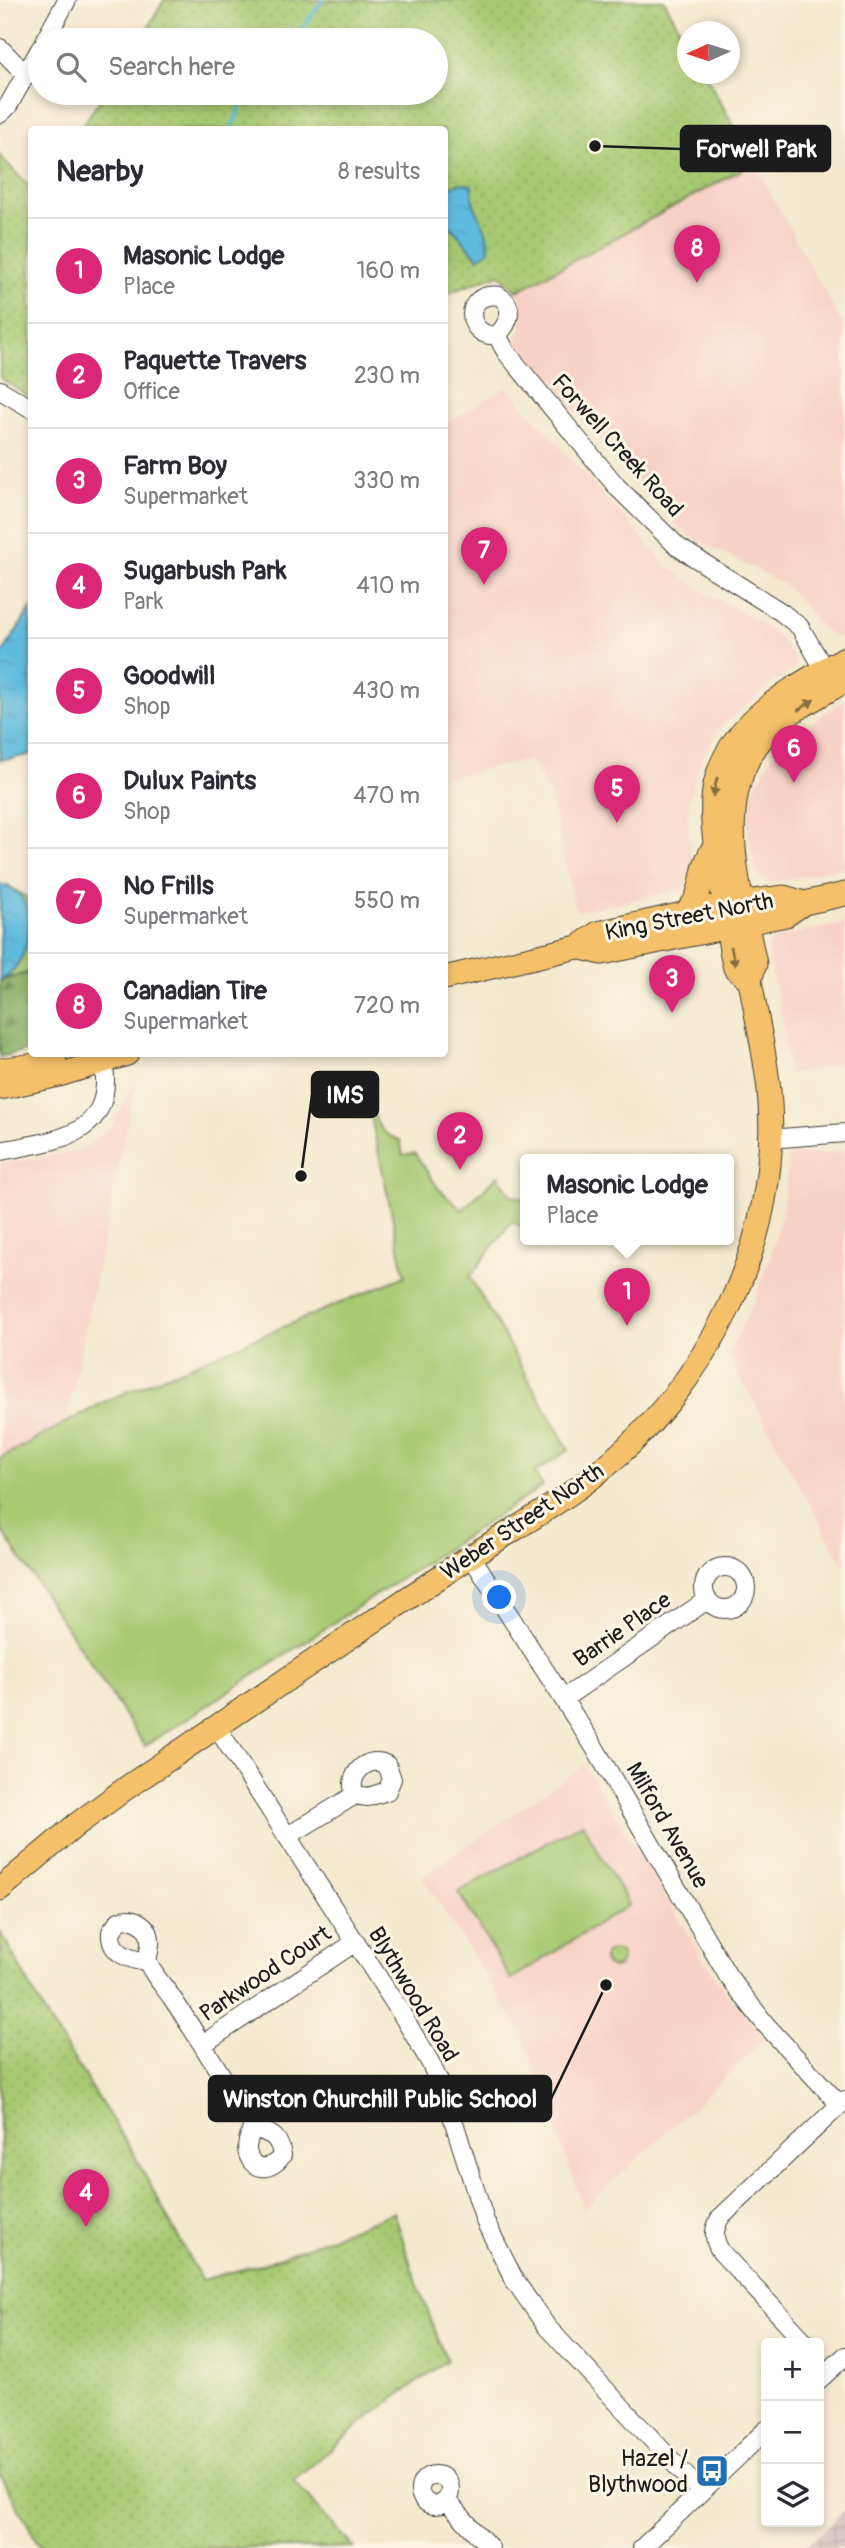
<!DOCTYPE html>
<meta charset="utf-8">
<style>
body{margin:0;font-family:Pangolin,sans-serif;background:#f7f7f7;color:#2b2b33}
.controls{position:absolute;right:21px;bottom:21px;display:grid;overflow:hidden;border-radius:7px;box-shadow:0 4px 10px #0003}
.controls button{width:63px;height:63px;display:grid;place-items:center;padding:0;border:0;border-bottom:2px solid #e1e1e2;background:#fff;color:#2b2b33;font:35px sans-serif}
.compass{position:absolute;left:677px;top:21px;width:63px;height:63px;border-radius:50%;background:#fff;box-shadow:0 4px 10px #0003;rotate:267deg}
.you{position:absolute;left:500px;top:1598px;width:24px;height:24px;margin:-18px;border:5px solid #fff;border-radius:50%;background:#1a73e8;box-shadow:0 0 0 10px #1a73e833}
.badge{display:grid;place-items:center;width:46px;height:46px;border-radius:50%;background:#db2777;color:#fff;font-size:23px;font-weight:700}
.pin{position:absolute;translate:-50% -58px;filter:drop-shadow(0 2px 4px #0008)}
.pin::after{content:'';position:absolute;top:37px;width:24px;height:21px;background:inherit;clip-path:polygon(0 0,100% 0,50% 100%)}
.popup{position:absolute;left:520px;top:1154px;width:214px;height:91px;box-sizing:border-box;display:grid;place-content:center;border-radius:7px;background:#fff;filter:drop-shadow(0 2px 5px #0005);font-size:23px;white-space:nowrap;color:#7c7c81}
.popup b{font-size:26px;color:#2b2b33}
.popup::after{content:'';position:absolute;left:50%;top:100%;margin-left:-14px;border:14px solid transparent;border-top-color:#fff}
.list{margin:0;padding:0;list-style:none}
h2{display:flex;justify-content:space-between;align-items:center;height:91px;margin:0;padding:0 28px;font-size:30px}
h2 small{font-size:23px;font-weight:400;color:#7c7c81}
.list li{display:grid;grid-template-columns:46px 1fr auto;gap:21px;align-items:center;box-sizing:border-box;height:105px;padding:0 28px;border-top:2px solid #e1e1e2}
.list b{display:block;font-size:26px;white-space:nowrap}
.list p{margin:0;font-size:23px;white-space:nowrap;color:#7c7c81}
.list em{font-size:23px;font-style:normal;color:#7c7c81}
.icon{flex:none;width:38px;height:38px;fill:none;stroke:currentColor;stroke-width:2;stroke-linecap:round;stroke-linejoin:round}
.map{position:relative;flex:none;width:845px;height:2548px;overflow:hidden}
.search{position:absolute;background:#fff;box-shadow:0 4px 10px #0003;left:28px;top:28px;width:420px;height:77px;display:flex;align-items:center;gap:18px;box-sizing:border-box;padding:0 24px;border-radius:38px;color:#7c7c81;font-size:26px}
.panel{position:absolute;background:#fff;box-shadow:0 4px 10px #0003;left:28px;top:126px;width:420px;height:931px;border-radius:7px}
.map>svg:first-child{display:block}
</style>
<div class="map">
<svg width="845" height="2548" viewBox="0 0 845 2548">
<defs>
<pattern id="industrial-grid" width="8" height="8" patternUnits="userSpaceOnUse" patternTransform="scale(1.75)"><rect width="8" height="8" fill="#d2bfbf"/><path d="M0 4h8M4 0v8" fill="none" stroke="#b4a4a4"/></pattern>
<pattern id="forest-firs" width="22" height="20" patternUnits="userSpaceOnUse" patternTransform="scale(1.75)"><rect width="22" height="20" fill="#85ad64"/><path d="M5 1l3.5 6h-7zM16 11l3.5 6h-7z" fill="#6c8c52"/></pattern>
<pattern id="park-dots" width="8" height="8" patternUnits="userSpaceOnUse" patternTransform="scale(1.75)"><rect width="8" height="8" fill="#a7c972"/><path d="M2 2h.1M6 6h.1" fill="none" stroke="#8fac62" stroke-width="1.8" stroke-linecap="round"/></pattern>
<pattern id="water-ripples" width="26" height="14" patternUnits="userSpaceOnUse" patternTransform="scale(1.75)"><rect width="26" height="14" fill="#5fbbdd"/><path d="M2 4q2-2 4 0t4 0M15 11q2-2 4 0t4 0" fill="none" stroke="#52a0bd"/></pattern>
</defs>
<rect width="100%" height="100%" fill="#fcf5e5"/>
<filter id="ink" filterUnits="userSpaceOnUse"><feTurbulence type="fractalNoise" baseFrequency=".0143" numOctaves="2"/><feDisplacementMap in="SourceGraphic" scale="14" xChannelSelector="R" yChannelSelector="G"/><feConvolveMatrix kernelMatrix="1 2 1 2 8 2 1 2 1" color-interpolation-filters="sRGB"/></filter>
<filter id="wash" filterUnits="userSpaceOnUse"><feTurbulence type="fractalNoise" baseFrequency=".00686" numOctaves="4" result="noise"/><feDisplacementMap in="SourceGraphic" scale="28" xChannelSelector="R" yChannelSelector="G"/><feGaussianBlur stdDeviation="1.57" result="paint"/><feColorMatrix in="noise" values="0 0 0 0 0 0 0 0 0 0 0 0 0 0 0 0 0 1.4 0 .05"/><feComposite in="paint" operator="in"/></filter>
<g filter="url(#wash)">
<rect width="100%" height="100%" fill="#f4e9cf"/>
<path fill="#f7d1c6" d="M754,163L845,329V636L843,637H834L821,628L799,599L782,583L689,536L681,529L519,350L516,342L521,324L522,308L517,291Z
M507,387L668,567L698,588L756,620L778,636L793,655L796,666L794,670L771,684L719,729L701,761L689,800L688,816L692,869L684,890L578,911L574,905L551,797L530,760L445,778V424Z
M845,700V867L778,882H769L760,877L755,868L748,834L747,815L753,789L772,756L789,738Z
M845,923V1063L789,1075L782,1020L767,949L772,939Z
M136,1081L66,1423L0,1458V1164L82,1150L111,1127Z
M845,1150V1569L728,1355L754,1301L770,1257L782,1211L789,1154L832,1153Z
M584,1765L711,1971L731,1999L767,2038L584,2209L521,2031L422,1877Z"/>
<path fill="url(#industrial-grid)" d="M845,2510V2548H804L827,2527Z"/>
<path fill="#a7c972" stroke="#627247" stroke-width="2" d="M7,885L31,900L32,972L5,978C31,946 44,915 7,885Z
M369,1093C374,1115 375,1134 400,1140L403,1155L415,1153L438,1188L462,1210L498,1175L511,1195L525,1200V1228L524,1229L512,1221L470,1277L569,1450L534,1473L543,1486L145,1746L0,1527V1458L108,1400L405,1276L366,1094Z
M582,1823L629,1905L511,1979L458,1892Z"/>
<path fill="url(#forest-firs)" stroke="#506440" stroke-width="2" d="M31,972V1050L0,1057V981Z"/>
<path fill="url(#park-dots)" stroke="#627247" stroke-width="2" d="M164,0H664L687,42L688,74H705L754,163L517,291L499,274L445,294L444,130H79L105,93H436V40H141Z
M0,156L31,189V398L0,378Z
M0,1931L47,2017L133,2153L201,2280L266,2263L394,2212L415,2278L447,2361L375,2412L293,2481L354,2548H41L0,2475Z
M604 1959a9 9 0 1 1 18 0a9 9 0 1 1-18 0Z"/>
<path fill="url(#water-ripples)" stroke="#3e6c7c" stroke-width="2" d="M460,183L472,185C469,211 490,224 489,251L478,258L445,220V189Z
M31,608V755L0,760V657Z
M0,884C45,894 33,963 0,981Z"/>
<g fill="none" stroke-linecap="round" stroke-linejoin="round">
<path stroke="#5fbbdd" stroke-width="3.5" d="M293,40L323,0
M231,130L240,107"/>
</g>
</g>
<g filter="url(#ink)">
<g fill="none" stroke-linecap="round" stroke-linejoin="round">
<defs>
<path id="minor" d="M45,40L67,0
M0,48L25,74
M0,114L8,106L40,49
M497,335C509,324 516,306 499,296C461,291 466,339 497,335L506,352L618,488L678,547L781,612L800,627L831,681
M0,390L32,409
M769,1139L845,1133
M0,1151C58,1140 117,1137 103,1059
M471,1556L593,1745L728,1976L766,2025L840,2105
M704 1588a21 21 0 1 1 42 0a21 21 0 1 1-42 0Z
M563,1699L707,1600
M216,1726L401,2013L430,2062L446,2097L485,2221L515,2281L547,2327L701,2492
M288,1836L355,1795L368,1797L387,1791L392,1779L387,1765C368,1754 346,1775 355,1795
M148,1962C131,1960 109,1954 111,1932L119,1921C133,1915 149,1925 150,1940C151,1947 147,1955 148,1962C150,1971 167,1990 172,1998C200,2039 224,2081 251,2122C260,2137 277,2126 282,2155C274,2169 254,2174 248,2154C245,2146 250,2134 253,2126
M203,2044L354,1943
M806,2343L721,2252C713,2239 713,2231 720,2218L845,2100
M819,2380L845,2356
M420 2490a15 15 0 1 1 30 0a15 15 0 1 1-30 0Z
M446,2500L490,2548
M642,2548L766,2430"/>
<path id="major" d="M684,914C699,901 700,888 704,869C705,862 710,855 713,848
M578,947L602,953L786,915L804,903L845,894
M444,978L578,947L598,933L723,905L784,897L804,903
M750,980L735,968L732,956C728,933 725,910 722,887C712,821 698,775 752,721C778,695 813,676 845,658
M0,1070L55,1062
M0,1088L59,1075L127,1054
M0,1889L76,1825L129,1786C236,1713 345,1640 453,1568C497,1538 549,1511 590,1479C708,1388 783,1241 769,1090C765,1053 756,1016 750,980L755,964C740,888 707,788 772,728C793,709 821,695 845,681"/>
</defs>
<use href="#minor" stroke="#3c3b37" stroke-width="20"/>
<use href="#major" stroke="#3c3b37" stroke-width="25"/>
<use href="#minor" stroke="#fff" stroke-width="18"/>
<use href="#major" stroke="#f4c16a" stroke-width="23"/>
</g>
<defs><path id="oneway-solid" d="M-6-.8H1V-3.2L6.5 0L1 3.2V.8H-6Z" transform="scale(1.75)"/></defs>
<g fill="#886e43">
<use href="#oneway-solid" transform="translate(806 705) rotate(-34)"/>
<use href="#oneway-solid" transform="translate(715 787) rotate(103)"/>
<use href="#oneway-solid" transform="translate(733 956) rotate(78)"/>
</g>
</g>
<defs>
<symbol id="bus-square" viewBox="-11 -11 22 22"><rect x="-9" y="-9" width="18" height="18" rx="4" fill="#1f6fb2" stroke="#fcf5e5"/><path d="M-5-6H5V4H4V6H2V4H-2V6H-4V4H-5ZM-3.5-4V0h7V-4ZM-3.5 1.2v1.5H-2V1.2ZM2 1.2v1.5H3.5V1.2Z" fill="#fff"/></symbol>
</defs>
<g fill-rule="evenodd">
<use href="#bus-square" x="693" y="2452" width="38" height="38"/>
</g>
<g text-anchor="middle" stroke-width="6" stroke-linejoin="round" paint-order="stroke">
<g font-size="23" fill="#1c1c1c" stroke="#fcf5e5">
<text transform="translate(618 445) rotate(48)" y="8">Forwell Creek Road</text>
<text transform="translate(689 916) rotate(-11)" y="8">King Street North</text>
<text transform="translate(522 1521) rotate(-34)" y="8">Weber Street North</text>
<text transform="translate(622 1629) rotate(-35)" y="8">Barrie Place</text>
<text transform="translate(668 1825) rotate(60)" y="8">Milford Avenue</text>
<text transform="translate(265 1973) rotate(-34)" y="8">Parkwood Court</text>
<text transform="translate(414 1994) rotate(59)" y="8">Blythwood Road</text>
</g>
<g font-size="23" fill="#1c1c1c" stroke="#fcf5e5" text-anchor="end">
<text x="688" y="2466">Hazel /<tspan x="688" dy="26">Blythwood</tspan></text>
</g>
</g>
<path fill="none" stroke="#1c1c1c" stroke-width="2.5" d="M595 146L681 149M301 1176L312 1095M606 1985L551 2099"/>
<g fill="#1c1c1c" stroke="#fcf5e5" stroke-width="2.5">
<circle cx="595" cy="146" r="7"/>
<circle cx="301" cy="1176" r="7"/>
<circle cx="606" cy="1985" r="7"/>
</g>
<g fill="#1c1c1c" stroke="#1c1c1c" stroke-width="2.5">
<rect x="681" y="126" width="149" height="45" rx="7"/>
<rect x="312" y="1072" width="66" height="45" rx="7"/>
<rect x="209" y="2076" width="342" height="45" rx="7"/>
</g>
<g font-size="24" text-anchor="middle" font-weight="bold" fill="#fff">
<text x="756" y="157">Forwell Park</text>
<text x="345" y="1103">IMS</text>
<text x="380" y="2107">Winston Churchill Public School</text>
</g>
</svg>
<div class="controls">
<button>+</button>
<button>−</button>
<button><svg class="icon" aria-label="layers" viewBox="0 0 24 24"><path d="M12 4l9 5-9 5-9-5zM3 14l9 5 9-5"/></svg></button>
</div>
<svg class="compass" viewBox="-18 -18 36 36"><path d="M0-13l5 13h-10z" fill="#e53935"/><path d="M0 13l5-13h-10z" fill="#7c7c81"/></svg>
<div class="you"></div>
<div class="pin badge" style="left:627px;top:1326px">1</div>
<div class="popup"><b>Masonic Lodge</b>Place</div>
<div class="pin badge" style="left:460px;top:1170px">2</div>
<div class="pin badge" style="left:672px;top:1013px">3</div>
<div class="pin badge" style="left:86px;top:2227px">4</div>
<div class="pin badge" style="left:617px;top:823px">5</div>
<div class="pin badge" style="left:794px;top:783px">6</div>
<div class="pin badge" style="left:484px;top:585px">7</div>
<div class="pin badge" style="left:697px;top:283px">8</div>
<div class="search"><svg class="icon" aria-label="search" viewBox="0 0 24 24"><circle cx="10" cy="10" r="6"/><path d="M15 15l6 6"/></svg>Search here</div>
<section class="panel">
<h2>Nearby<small>8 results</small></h2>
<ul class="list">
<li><span class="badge">1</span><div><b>Masonic Lodge</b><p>Place</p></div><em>160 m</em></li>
<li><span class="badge">2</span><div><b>Paquette Travers</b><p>Office</p></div><em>230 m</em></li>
<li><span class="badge">3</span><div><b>Farm Boy</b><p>Supermarket</p></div><em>330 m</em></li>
<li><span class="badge">4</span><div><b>Sugarbush Park</b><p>Park</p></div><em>410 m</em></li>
<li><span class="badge">5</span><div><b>Goodwill</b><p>Shop</p></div><em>430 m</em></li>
<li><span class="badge">6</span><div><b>Dulux Paints</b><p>Shop</p></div><em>470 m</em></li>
<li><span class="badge">7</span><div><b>No Frills</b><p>Supermarket</p></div><em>550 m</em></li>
<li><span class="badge">8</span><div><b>Canadian Tire</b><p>Supermarket</p></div><em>720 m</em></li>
</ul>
</section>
</div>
